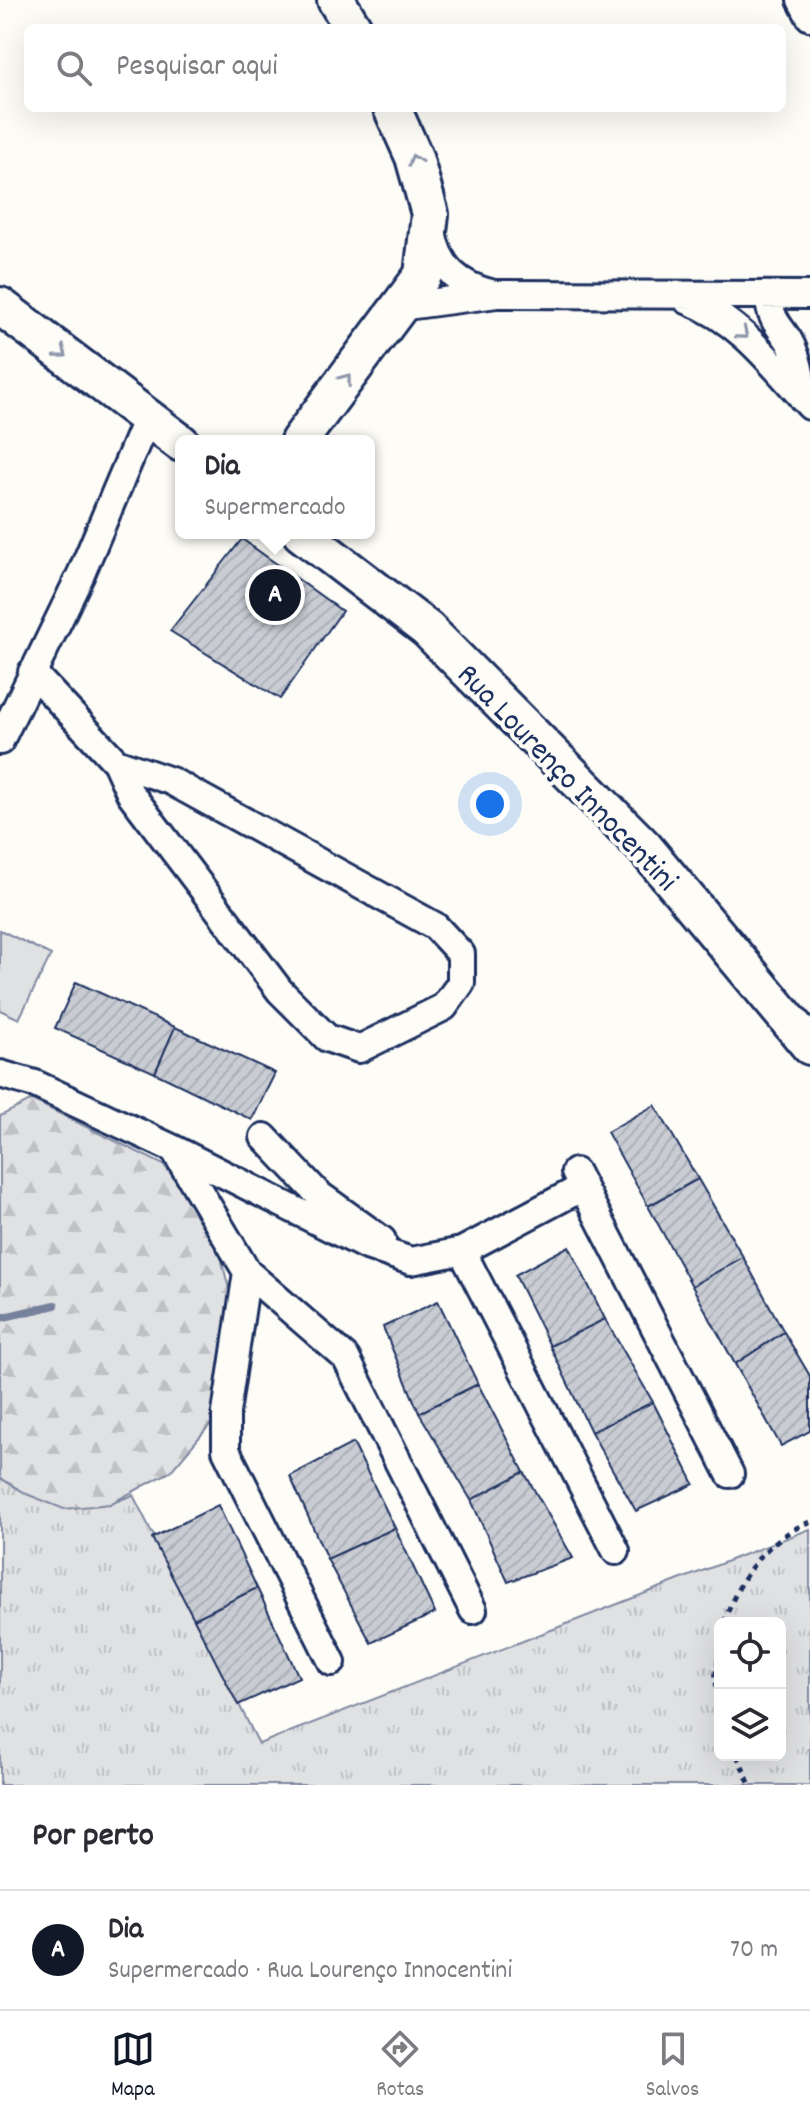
<!DOCTYPE html>
<html lang="pt">
<meta charset="utf-8">
<style>
body{margin:0;font-family:Dekko,sans-serif;background:#f2f2f3;color:#2b2b33}
.controls{position:absolute;right:24px;bottom:24px;display:grid;overflow:hidden;border-radius:12px;box-shadow:0 8px 32px #0002}
.controls button{width:72px;height:72px;display:grid;place-items:center;padding:0;border:0;border-bottom:2px solid #e1e1e2;background:#fff;color:#2b2b33;font:40px sans-serif}
.you{position:absolute;left:490px;top:804px;width:28px;height:28px;margin:-20px;border:6px solid #fff;border-radius:50%;background:#1a73e8;box-shadow:0 0 0 12px #1a73e833}
.badge{display:grid;place-items:center;width:52px;height:52px;border-radius:50%;background:#111827;color:#fff;font-size:26px;font-weight:700}
.pin{position:absolute;translate:-50% -50%;border:4px solid #fff;box-shadow:0 2px 8px #0006}
.popup{position:absolute;left:175px;top:435px;width:200px;height:104px;box-sizing:border-box;display:grid;place-content:center;border-radius:12px;background:#fff;filter:drop-shadow(0 2px 6px #0005);font-size:26px;white-space:nowrap;color:#7c7c81}
.popup b{font-size:30px;color:#2b2b33}
.popup::after{content:'';position:absolute;left:50%;top:100%;margin-left:-16px;border:16px solid transparent;border-top-color:#fff}
.list{margin:0;padding:0;list-style:none}
h2{display:flex;justify-content:space-between;align-items:center;height:104px;margin:0;padding:0 32px;font-size:34px}
h2 small{font-size:26px;font-weight:400;color:#7c7c81}
.list li{display:grid;grid-template-columns:52px 1fr auto;gap:24px;align-items:center;box-sizing:border-box;height:120px;padding:0 32px;border-top:2px solid #e1e1e2}
.list b{display:block;font-size:30px;white-space:nowrap}
.list p{margin:0;font-size:26px;white-space:nowrap;color:#7c7c81}
.list em{font-size:26px;font-style:normal;color:#7c7c81}
.icon{flex:none;width:44px;height:44px;fill:none;stroke:currentColor;stroke-width:2;stroke-linecap:round;stroke-linejoin:round}
.map{position:relative;flex:none;width:810px;height:1785px;overflow:hidden}
.search{position:absolute;background:#fff;box-shadow:0 8px 32px #0002;left:24px;right:24px;top:24px;height:88px;display:flex;align-items:center;gap:20px;box-sizing:border-box;padding:0 28px;border-radius:12px;color:#7c7c81;font-size:30px}
.sheet{height:224px;background:#fff}
nav{display:flex;justify-content:space-around;align-items:center;box-sizing:border-box;height:112px;border-top:2px solid #e1e1e2;background:#fff;font-size:22px;color:#7c7c81}
nav a{display:grid;justify-items:center;gap:4px}
nav .on{color:#111827}
.map>svg:first-child{display:block}
</style>
<div class="map">
<svg width="810" height="1785" viewBox="0 0 810 1785">
<defs>
<pattern id="grass-tufts" width="24" height="20" patternUnits="userSpaceOnUse" patternTransform="scale(2)"><rect width="24" height="20" fill="#e0e1e3"/><path d="M3 7l-1-3M5 7V3M7 7l1-3M15 17l-1-3M17 17v-4M19 17l1-3" fill="none" stroke="#c0c1c5"/></pattern>
<pattern id="forest-firs" width="22" height="20" patternUnits="userSpaceOnUse" patternTransform="scale(2)"><rect width="22" height="20" fill="#e0e1e3"/><path d="M5 1l3.5 6h-7zM16 11l3.5 6h-7z" fill="#c0c1c5"/></pattern>
<pattern id="building-hatch" width="6" height="6" patternUnits="userSpaceOnUse" patternTransform="scale(2)"><rect width="6" height="6" fill="#c9ccd3"/><path d="M-1 1l2-2M0 6l6-6M5 7l2-2" fill="none" stroke="#acb0b8"/></pattern>
</defs>
<rect width="100%" height="100%" fill="#fdfcf7"/>
<filter id="ink" filterUnits="userSpaceOnUse"><feTurbulence type="fractalNoise" baseFrequency=".0125" numOctaves="2"/><feDisplacementMap in="SourceGraphic" scale="16" xChannelSelector="R" yChannelSelector="G"/><feConvolveMatrix kernelMatrix="1 2 1 2 8 2 1 2 1" color-interpolation-filters="sRGB"/></filter>
<g filter="url(#ink)">
<path fill="url(#grass-tufts)" stroke="#7e88a0" stroke-width="2" fill-rule="evenodd" d="M0,1478L29,1495L110,1504L133,1495L259,1744L810,1529V1785H0ZM720,1623H780V1755H720Z"/>
<path fill="url(#forest-firs)" stroke="#7e88a0" stroke-width="2" d="M32,1100L164,1165L216,1237L230,1293L214,1420L170,1472L110,1504L64,1509L29,1495L0,1478V1116Z"/>
<path fill="#e0e1e3" stroke="#7e88a0" stroke-width="2" d="M0,930L51,955L19,1019L0,1010Z"/>
<g fill="none" stroke-linecap="round" stroke-linejoin="round">
<path stroke="#76819c" stroke-width="8" d="M0,1318L55,1305"/>
</g>
<path fill="url(#building-hatch)" stroke="#1b2f5e" stroke-width="2" d="M242,539L342,611L280,699L170,631Z
M76,982L175,1027L155,1073L55,1028Z
M175,1027L275,1073L252,1120L155,1073Z
M655,1105L698,1179L648,1206L607,1132Z
M698,1179L743,1257L692,1286L648,1206Z
M569,1246L605,1319L550,1346L515,1275Z
M743,1257L784,1332L735,1364L692,1286Z
M438,1301L478,1384L419,1413L383,1327Z
M605,1319L653,1402L591,1432L550,1346Z
M784,1332L810,1376V1431L781,1446L735,1364Z
M478,1384L524,1472L471,1500L419,1413Z
M653,1402L694,1484L636,1511L591,1432Z
M353,1443L395,1528L327,1559L290,1476Z
M524,1472L573,1558L508,1582L471,1500Z
M218,1505L257,1588L194,1619L152,1538Z
M395,1528L435,1613L371,1643L327,1559Z
M257,1588L299,1677L238,1705L194,1619Z"/>
<g fill="none" stroke-linecap="round" stroke-linejoin="round">
<defs>
<path id="street" d="M801,0L810,17
M432,230C437,267 459,286 494,294
M777,296L770,307C773,322 781,328 789,341C799,359 802,379 803,399
M687,300C740,320 773,365 810,406
M399,307L497,294L810,295
M32,672L116,762L130,793L280,991L327,1038L359,1049L444,1007L461,983V954L435,926L171,781L116,762
M0,741L81,574L147,418
M0,1074L35,1084L174,1149L247,1272L226,1413V1450L332,1662
M264,1137L318,1194L382,1240
M174,1149L364,1245L411,1261L462,1251
M575,1172L730,1474
M583,1187L462,1251L616,1551
M247,1272L346,1358L473,1610"/>
<path id="secondary" d="M336,0L353,28
M0,306L181,443
M299,441L423,275L430,214L414,157L392,108
M301,533L427,629L644,847L810,1046"/>
</defs>
<use href="#street" stroke="#1b2f5e" stroke-width="32"/>
<use href="#secondary" stroke="#1b2f5e" stroke-width="42"/>
<path stroke="#1b2f5e" stroke-width="5" stroke-dasharray="6 6" stroke-linecap="butt" d="M724,1623C738,1579 765,1539 810,1522
M720,1647L715,1679L720,1698
M737,1755L750,1785"/>
<use href="#street" stroke="#fdfcf7" stroke-width="26"/>
<use href="#secondary" stroke="#fdfcf7" stroke-width="36"/>
</g>
<defs><path id="oneway-chevron" d="M-2-3.5L2.5 0L-2 3.5" fill="none" stroke-width="1.6" stroke-linecap="round" stroke-linejoin="round" transform="scale(2)"/></defs>
<g stroke="#8c96aa">
<use href="#oneway-chevron" transform="translate(414 160) rotate(-109)"/>
<use href="#oneway-chevron" transform="translate(743 334) rotate(39)"/>
<use href="#oneway-chevron" transform="translate(62 353) rotate(37)"/>
<use href="#oneway-chevron" transform="translate(346 379) rotate(-53)"/>
</g>
</g>
<g text-anchor="middle" stroke-width="8" stroke-linejoin="round" paint-order="stroke">
<g font-size="32" fill="#1b2f5e" stroke="#fdfcf7">
<text transform="translate(569 776) rotate(46)" y="11">Rua Lourenço Innocentini</text>
</g>
</g>
</svg>
<div class="controls">
<button><svg class="icon" aria-label="locate" viewBox="0 0 24 24"><circle cx="12" cy="12" r="6"/><path d="M12 2v4M12 18v4M2 12h4M18 12h4"/></svg></button>
<button><svg class="icon" aria-label="layers" viewBox="0 0 24 24"><path d="M12 4l9 5-9 5-9-5zM3 14l9 5 9-5"/></svg></button>
</div>
<div class="you"></div>
<div class="pin badge" style="left:275px;top:595px">A</div>
<div class="popup"><b>Dia</b>Supermercado</div>
<div class="search"><svg class="icon" aria-label="search" viewBox="0 0 24 24"><circle cx="10" cy="10" r="6"/><path d="M15 15l6 6"/></svg>Pesquisar aqui</div>
</div>
<section class="sheet">
<h2>Por perto<small></small></h2>
<ul class="list">
<li><span class="badge">A</span><div><b>Dia</b><p>Supermercado · Rua Lourenço Innocentini</p></div><em>70 m</em></li>
</ul>
</section>
<nav>
<a class="on"><svg class="icon" aria-label="map" viewBox="0 0 24 24"><path d="M3 6l6-2 6 2 6-2v14l-6 2-6-2-6 2zM9 4v14M15 6v14"/></svg>Mapa</a>
<a><svg class="icon" aria-label="directions" viewBox="0 0 24 24"><path d="M12 3l9 9-9 9-9-9zM9 14v-3h6M13 9l2 2-2 2"/></svg>Rotas</a>
<a><svg class="icon" aria-label="saved" viewBox="0 0 24 24"><path d="M7 4h10v16l-5-4-5 4z"/></svg>Salvos</a>
</nav>
